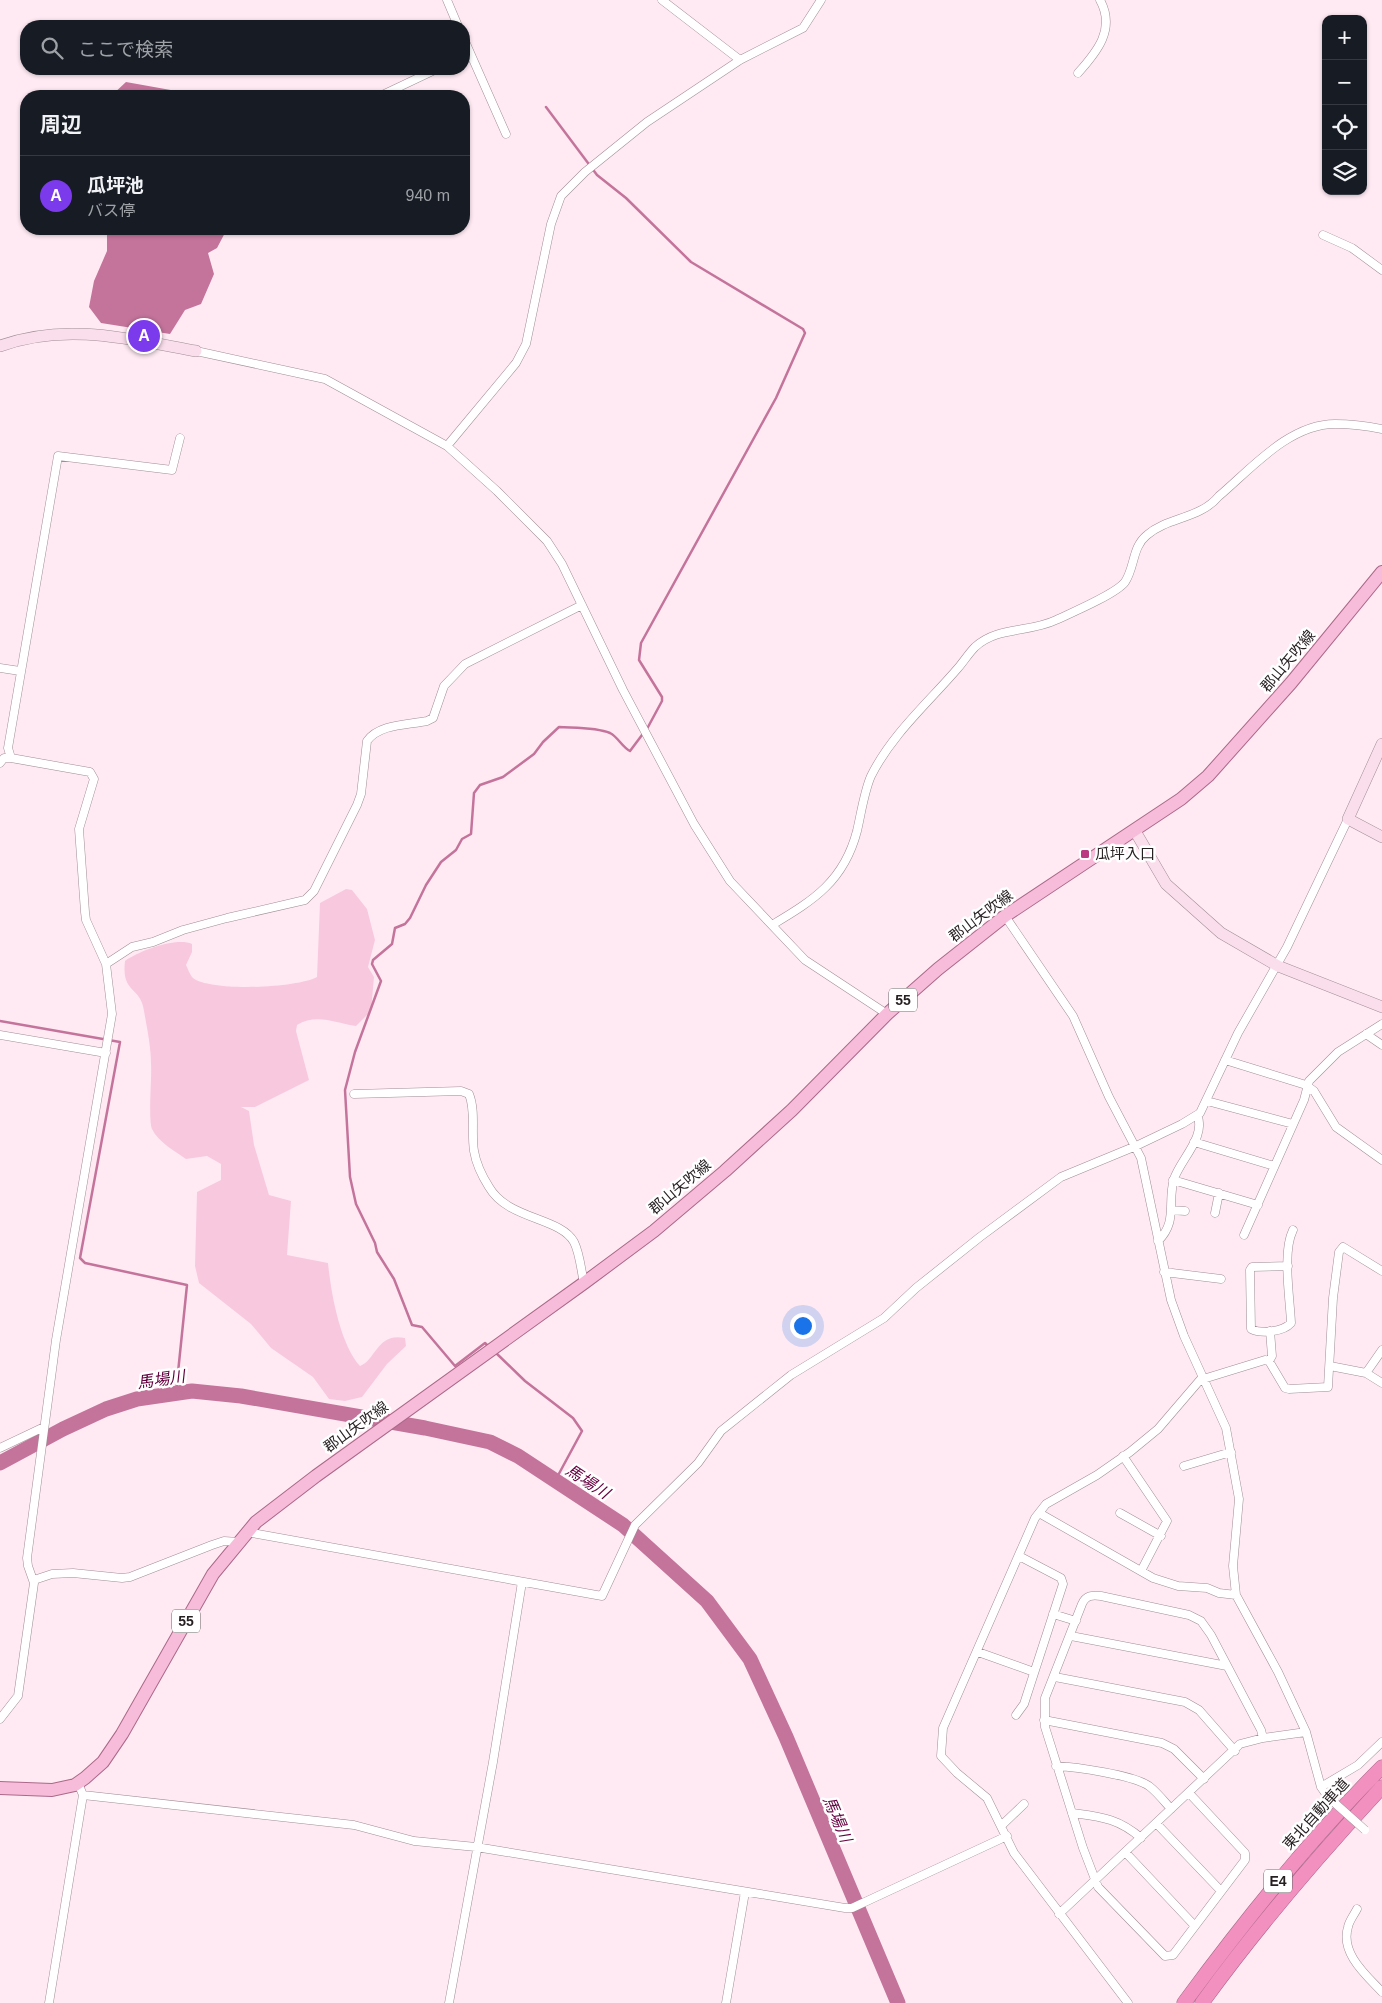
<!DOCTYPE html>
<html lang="ja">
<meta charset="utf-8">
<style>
body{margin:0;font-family:Arial,"Noto Sans JP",sans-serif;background:#242831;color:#f1f3f6}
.controls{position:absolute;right:15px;top:15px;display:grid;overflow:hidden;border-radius:10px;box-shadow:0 1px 4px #0004}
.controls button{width:45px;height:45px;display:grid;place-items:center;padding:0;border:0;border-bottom:1px solid #363941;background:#171b24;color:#f1f3f6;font:25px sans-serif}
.you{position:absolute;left:802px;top:1325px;width:18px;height:18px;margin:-12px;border:4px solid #fff;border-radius:50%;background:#1a73e8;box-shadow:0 0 0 8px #1a73e833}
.badge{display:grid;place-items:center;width:32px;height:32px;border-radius:50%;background:#7c3aed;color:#fff;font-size:16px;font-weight:700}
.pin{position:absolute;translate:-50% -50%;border:2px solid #fff;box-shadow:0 1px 5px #0006}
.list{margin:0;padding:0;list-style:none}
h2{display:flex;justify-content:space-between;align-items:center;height:65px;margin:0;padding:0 20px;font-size:21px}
h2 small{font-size:16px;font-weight:400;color:#9ea1a6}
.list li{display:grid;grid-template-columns:32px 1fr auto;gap:15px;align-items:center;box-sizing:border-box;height:80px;padding:0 20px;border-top:1px solid #363941}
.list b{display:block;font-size:19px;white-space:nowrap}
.list p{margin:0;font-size:16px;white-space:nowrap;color:#9ea1a6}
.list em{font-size:16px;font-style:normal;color:#9ea1a6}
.icon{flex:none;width:28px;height:28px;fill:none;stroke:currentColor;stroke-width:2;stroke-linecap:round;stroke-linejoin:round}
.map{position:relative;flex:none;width:1382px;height:2003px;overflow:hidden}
.search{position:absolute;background:#171b24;box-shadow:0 1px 4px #0004;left:20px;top:20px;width:450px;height:55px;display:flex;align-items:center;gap:12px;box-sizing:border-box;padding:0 18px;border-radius:20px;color:#9ea1a6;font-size:19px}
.panel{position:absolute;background:#171b24;box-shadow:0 1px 4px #0004;left:20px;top:90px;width:450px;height:145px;border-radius:20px}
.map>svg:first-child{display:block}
</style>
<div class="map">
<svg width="1382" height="2003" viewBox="0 0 1382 2003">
<rect width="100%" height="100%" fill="#ffeaf3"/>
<path fill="#f8c9de" d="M346,889L352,890L367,909L375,940L368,967L374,977L371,1011L356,1026C336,1023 316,1013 297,1025L296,1031L309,1080L255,1107H241L249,1111L254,1145L269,1195L291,1201L287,1255L328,1263C331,1293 340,1344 360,1366C376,1360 377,1332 405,1338L406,1346L387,1364L362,1397L345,1401L329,1399L313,1377L271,1348L251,1324L199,1283L195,1266L197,1192L221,1180V1164L207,1156L186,1159C175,1151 158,1142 152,1129C148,1119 152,1077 151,1064C151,1047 147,1028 144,1011C141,986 121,994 125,961C139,951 176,937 192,944V952L186,965C188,969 190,975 193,978C211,992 297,988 317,977L320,903Z"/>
<path fill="#c4749b" d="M126,82L193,94L199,96H111Z
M107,229H227L217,248L208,253L214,274L201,304L185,310L170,334L101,323L89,307L94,281L107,251Z"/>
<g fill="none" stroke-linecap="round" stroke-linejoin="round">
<path stroke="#c4749b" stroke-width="2.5" d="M0,1021L120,1042L80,1258L85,1263L187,1285L176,1392
M489,1347L485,1343L455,1366L422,1327L412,1325L394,1279L377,1252L375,1243L356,1204L350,1177L345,1090L355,1052L381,981L372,964L373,960L392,944L395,928L405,924L410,918L426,885L441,862L456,850L462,839L471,834L474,793L480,785L503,777L534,754L543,742L559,727C574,728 596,727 610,733C618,737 622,747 630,751L648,727L662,701V697L639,660L641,643L776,398L805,333L803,329L691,262L626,198L597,175L546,107
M495,1352L525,1381L573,1418L582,1431L555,1481"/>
<path stroke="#c4749b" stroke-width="15" d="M0,1463L63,1429L106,1409L137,1399L192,1391L241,1396L425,1428L490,1442L518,1456L623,1525L707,1601L750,1659L786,1737L898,2003"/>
<defs>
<path id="street" d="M447,0L458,26
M662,0L740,60
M464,39L506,134
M1078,73C1097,52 1116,29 1100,0
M380,96L437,69
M1323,235L1352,248L1382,270
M196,351L325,379L447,446L497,491L547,541L562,564L623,690L694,824L730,881L805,960L887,1014
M447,446L516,363L526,344L551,224L561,196L585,172L647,122L740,60L803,28L821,0
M0,668L20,671
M11,758L8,748L58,456L172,470L180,438
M0,763L4,758H11L90,772L94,779L79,829L85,912L86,920L106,964L112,1014L56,1340L27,1558L28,1566L34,1583L18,1696L0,1719
M1005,916L1073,1016L1109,1097L1141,1158L1171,1300L1184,1336L1226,1428L1239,1499L1233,1566L1236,1595L1278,1672L1306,1732L1321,1787L1328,1797
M772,925C814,900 844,881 857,831C861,814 864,792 871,776C892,734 928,703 958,668C964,661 969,653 975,647C998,626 1029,633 1056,620C1071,613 1116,594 1125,582C1135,567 1132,547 1147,535C1168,517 1200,519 1219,496C1251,469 1289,424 1335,424C1350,424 1367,426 1382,429
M106,964L132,947L153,942L183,930L227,918L305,900L314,891L357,805L361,794L367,741C379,724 407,725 427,721L433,718L444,686L465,664L582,605
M1366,1034L1382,1045
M0,1035L106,1053
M1225,1060L1306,1085L1314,1091L1336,1127L1382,1160
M354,1094L461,1091L469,1094C476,1111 471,1133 474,1151C476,1163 482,1176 489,1187C508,1220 560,1217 574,1242C580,1254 581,1270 584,1283
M1207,1101L1293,1124
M1194,1142L1274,1166
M1173,1180L1258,1205
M1171,1210L1185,1211
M1215,1213L1219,1193
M1244,1235L1304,1100L1309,1081L1338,1052L1382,1024
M1158,1241C1178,1222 1167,1202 1174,1179C1180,1160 1207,1136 1197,1115
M1288,1266L1252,1267L1250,1270L1251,1329C1261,1334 1283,1332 1291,1323C1290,1298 1282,1252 1293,1230
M1164,1272L1221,1279
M1269,1361L1272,1356L1270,1331
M1330,1366L1366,1373L1382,1383
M1366,1373L1382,1350
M0,1448L44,1427
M1123,1456L1167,1521L1141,1571
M1184,1466L1231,1452
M1039,1513L1153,1578L1178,1586L1207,1588L1219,1593L1236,1595
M1120,1513L1161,1536
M246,1532L602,1596L635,1525L698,1463L721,1431L791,1375L884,1318L916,1288L980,1237L1061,1177L1136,1146L1182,1124L1200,1113L1238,1033L1287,947L1348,819
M34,1580L52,1574L73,1573L122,1578L130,1577L212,1545L224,1541L239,1542
M1053,1614L1076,1621
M1071,1636L1227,1666
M978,1652L1034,1672
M1055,1677L1185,1702L1199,1710L1235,1751
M1016,1715L1024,1704L1063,1584L1061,1578L1019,1556
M1044,1720L1162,1743L1174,1749L1204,1779
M1056,1766C1076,1767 1133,1775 1149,1786C1157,1792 1164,1801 1171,1809
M1321,1787L1358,1765L1382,1742
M1189,1793L1245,1853V1860L1173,1955L1165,1956L1098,1887L1083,1848L1045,1727V1698L1082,1604C1086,1595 1092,1595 1101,1596L1189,1615L1201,1621L1211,1635L1261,1730L1263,1738
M83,1795L354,1825L414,1841L476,1847L845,1908H852L1007,1836
M1072,1813C1101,1817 1118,1818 1141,1838
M1156,1823L1221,1891
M1001,1826L1024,1804
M1126,1853L1194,1925
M1357,1909C1354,1915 1349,1921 1348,1927C1340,1953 1366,1975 1382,1992
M1059,1914L1240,1744L1263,1738L1306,1732
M49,2003L83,1795L78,1783
M449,2003L493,1762L522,1582
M726,2003L745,1892
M1128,2003L1014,1853L987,1798L957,1773L941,1756L943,1728L1035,1518L1046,1504L1097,1475L1130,1452L1158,1429L1200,1380L1265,1360L1269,1361L1285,1388L1289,1389L1328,1387L1333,1298L1339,1252L1343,1247L1382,1271"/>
<path id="secondary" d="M0,346C65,322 130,339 196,351
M1382,744L1348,819L1382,837
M1135,831L1166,884L1221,933L1278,966L1382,1007"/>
<path id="primary" d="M0,1788L52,1790L75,1785L85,1778L103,1762L122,1734L213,1574L256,1522L316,1476L584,1283L654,1231L725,1171L792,1110L887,1014L938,969L1005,916L1181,799L1208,776L1291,683L1382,572"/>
<path id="highway" d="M1184,2003C1245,1920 1309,1840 1382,1767
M1202,2003C1257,1927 1318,1856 1382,1787"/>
</defs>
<use href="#street" stroke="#a08e96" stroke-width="9"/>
<use href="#secondary" stroke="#a08e96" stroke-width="12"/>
<use href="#primary" stroke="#ab6889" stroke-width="14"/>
<use href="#highway" stroke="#ab6889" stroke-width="15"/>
<use href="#street" stroke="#fff" stroke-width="8"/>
<use href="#secondary" stroke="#fbdeec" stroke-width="11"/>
<use href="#primary" stroke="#f7bcd9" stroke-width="12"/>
<use href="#highway" stroke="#f290c0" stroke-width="14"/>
<defs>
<path id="street-bridge" d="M1328,1797L1365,1830"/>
</defs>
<use href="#street-bridge" stroke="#a08e96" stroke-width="9" stroke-linecap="butt"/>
<use href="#street-bridge" stroke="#fff" stroke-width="8"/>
</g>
<rect fill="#ba3981" stroke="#fff" stroke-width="2" x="1080" y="849" width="10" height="10" rx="2.5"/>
<g text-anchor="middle" stroke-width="5" stroke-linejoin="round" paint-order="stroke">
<g fill="#fff" stroke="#676264" stroke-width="1">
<rect x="889" y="988.5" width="28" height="23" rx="4"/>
<rect x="172" y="1609.5" width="28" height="23" rx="4"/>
<rect x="1264" y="1869.5" width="28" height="23" rx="4"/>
</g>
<g font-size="14" font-weight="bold" fill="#261f22">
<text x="903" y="1005">55</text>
<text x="186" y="1626">55</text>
<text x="1278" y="1886">E4</text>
</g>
<g font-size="15" fill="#261f22" stroke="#fff">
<text transform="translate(1288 661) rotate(-50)" y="5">郡山矢吹線</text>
<text transform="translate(981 916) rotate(-37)" y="5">郡山矢吹線</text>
<text transform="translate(680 1187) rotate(-40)" y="5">郡山矢吹線</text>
<text transform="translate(356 1427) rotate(-36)" y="5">郡山矢吹線</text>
<text transform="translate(1316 1814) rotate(-48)" y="5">東北自動車道</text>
</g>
<g font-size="15" fill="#261f22" stroke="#fff" text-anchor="start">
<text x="1095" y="859">瓜坪入口</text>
</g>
<g font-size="16" font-style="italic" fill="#63003f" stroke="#fff">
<text transform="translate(161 1379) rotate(-8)" y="6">馬場川</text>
<text transform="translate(588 1481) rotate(33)" y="6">馬場川</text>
<text transform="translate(838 1819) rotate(67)" y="6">馬場川</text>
</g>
</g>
</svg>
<div class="controls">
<button>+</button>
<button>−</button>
<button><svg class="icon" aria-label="locate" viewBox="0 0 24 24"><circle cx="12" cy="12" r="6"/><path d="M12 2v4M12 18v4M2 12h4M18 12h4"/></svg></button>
<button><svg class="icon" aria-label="layers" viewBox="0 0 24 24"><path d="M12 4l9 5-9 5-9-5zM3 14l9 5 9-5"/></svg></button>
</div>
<div class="you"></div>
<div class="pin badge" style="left:144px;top:336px">A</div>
<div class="search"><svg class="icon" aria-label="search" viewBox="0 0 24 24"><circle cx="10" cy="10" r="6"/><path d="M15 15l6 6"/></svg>ここで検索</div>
<section class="panel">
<h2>周辺<small></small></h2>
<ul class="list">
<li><span class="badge">A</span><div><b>瓜坪池</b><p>バス停</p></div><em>940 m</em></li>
</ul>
</section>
</div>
